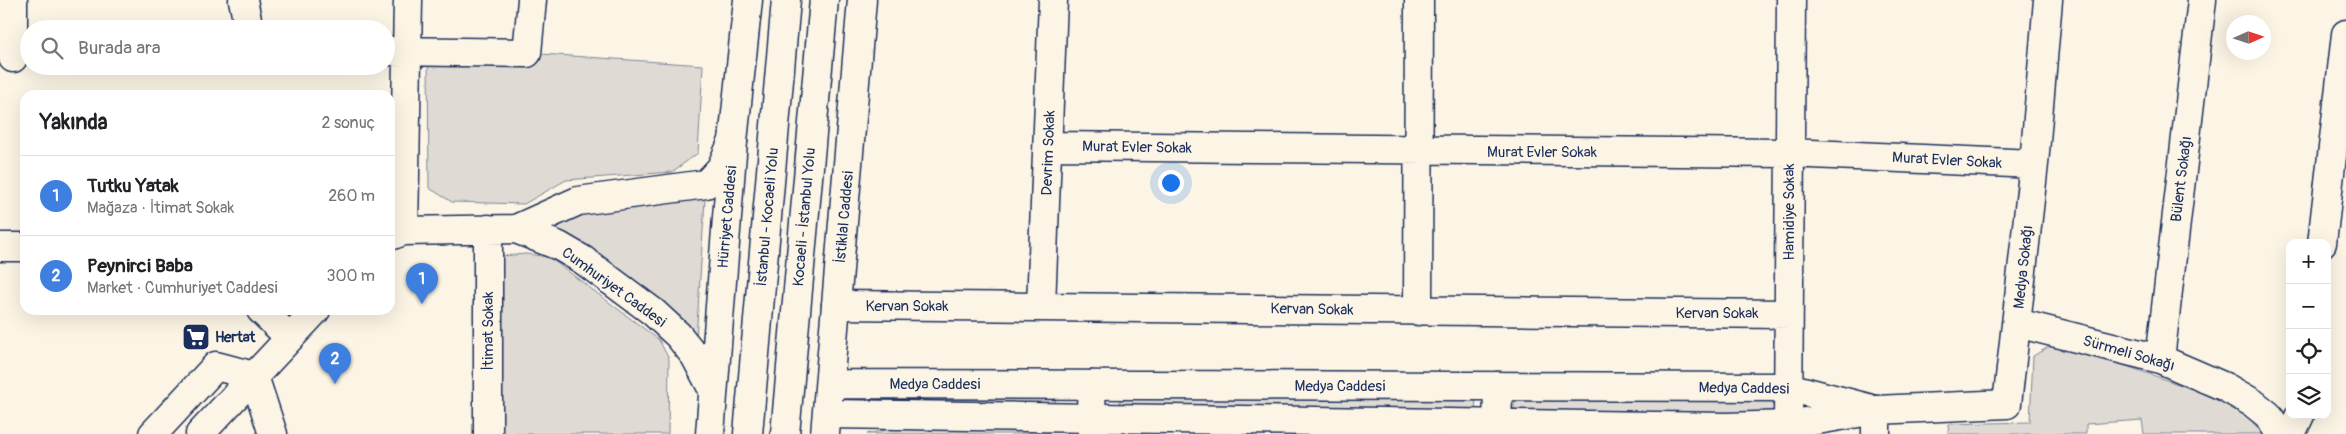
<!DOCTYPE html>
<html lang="tr">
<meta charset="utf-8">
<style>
body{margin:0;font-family:Pangolin,sans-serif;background:#f2f2f2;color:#202124}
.controls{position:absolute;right:15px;bottom:15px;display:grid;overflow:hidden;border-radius:10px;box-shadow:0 5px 20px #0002}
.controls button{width:45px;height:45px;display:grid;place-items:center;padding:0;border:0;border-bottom:1px solid #e0e0e0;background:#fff;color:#202124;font:25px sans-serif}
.compass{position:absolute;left:2226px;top:15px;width:45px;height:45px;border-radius:50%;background:#fff;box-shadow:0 5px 20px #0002;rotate:87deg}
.you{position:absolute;left:1170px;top:182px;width:18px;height:18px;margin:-12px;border:4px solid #fff;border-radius:50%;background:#1a73e8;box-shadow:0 0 0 8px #1a73e833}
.badge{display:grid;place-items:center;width:32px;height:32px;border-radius:50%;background:#db2777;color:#fff;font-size:16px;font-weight:700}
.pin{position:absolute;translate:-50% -41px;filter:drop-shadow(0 1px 2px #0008)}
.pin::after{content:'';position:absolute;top:26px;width:18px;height:15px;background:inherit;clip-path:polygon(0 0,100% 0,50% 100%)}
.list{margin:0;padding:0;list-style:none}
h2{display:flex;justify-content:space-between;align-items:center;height:65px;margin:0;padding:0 20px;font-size:21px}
h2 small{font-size:16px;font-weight:400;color:#757577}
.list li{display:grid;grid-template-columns:32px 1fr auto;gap:15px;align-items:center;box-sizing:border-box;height:80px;padding:0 20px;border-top:1px solid #e0e0e0}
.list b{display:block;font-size:19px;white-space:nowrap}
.list p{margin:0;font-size:16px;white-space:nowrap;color:#757577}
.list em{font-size:16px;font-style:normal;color:#757577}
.icon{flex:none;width:28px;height:28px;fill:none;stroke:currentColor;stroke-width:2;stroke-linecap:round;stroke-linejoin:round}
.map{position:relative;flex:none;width:2346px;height:434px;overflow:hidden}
.search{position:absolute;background:#fff;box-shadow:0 5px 20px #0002;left:20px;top:20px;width:375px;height:55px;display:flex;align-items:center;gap:12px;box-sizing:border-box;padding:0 18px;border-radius:28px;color:#757577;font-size:19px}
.panel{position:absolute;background:#fff;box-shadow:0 5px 20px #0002;left:20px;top:90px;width:375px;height:225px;border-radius:15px}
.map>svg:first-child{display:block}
</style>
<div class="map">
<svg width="2346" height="434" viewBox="0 0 2346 434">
<rect width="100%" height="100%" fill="#fcf5e5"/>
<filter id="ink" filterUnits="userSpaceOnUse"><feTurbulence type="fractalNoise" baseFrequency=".02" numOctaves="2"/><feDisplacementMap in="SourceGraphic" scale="10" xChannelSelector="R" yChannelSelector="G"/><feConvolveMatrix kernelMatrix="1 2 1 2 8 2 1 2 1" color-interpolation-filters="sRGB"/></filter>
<g filter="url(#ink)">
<path fill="#dfdbd4" stroke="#7d8599" d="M428,52L527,53L703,65L698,153L672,172L566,180L524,204L452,202L429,188Z
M706,184L695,356L516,229Z
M526,254L549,257L659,340L669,359L668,434H488V257Z
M2057,342L2227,401L2243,411L2263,434H2144L2142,420L2086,424V434H1948L1949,424L2030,422L2033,356Z
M1055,389L1056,412L847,411L848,391Z
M1120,393L1476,394L1475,415L1120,411Z
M1514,395H1781L1780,416L1514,414Z
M913,424L1048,432L1049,434H867Z"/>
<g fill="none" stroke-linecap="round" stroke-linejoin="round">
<defs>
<path id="minor" d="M243,0L249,29
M386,51L527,53L532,0
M13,58V0
M1049,146L1789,153L2034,164
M516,229L578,201L706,184L721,168L733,141
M404,231L408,0
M390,236L404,231L516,229L559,246L583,260L653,312L678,335L695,356L713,390
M2322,243L2346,34
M0,247H25
M836,305L1788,314
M1041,306L1053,0
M261,310L290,338
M1418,311L1419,0
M2017,323L2160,359L2225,387L2253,403L2268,415L2280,434
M2160,359L2202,0
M1091,385L1092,434
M1788,425L1791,0
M153,434L216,366L254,376L273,434
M200,434L316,310
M488,434V229
M1497,434L1498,386
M1876,434V410L2007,404L2034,164L2048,0
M2291,434L2300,415"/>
<path id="major" d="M830,384L1788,387L1868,408
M827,414L1726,427L1788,425L1876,410
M710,434L733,141L748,0
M825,434L862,0"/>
<path id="highway" d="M748,434L786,0
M785,434L824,0"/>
</defs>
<use href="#minor" stroke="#1b2f5e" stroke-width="31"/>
<use href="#major" stroke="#1b2f5e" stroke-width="31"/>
<use href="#highway" stroke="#1b2f5e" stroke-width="31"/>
<use href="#minor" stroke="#fcf5e5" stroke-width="28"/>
<use href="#major" stroke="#fcf5e5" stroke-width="28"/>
<use href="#highway" stroke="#fcf5e5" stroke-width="28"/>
</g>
</g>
<defs>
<symbol id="supermarket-square" viewBox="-11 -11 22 22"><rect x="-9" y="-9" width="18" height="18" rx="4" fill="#1b2f5e" stroke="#fcf5e5"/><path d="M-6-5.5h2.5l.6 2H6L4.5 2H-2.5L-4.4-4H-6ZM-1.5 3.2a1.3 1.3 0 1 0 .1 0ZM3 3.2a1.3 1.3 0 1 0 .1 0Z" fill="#fff"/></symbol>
</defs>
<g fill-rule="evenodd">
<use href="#supermarket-square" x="180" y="321" width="32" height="32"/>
</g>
<g text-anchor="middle" stroke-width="5" stroke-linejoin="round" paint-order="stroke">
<g font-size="15" fill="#1b2f5e" stroke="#fcf5e5">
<text transform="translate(1137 147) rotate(1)" y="5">Murat Evler Sokak</text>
<text x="1542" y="157">Murat Evler Sokak</text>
<text transform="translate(1048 153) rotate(-88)" y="5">Devrim Sokak</text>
<text transform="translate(1947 160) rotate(3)" y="5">Murat Evler Sokak</text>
<text transform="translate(2181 179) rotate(-83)" y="5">Bülent Sokağı</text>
<text transform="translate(1789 212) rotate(-90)" y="5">Hamidiye Sokak</text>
<text transform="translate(727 217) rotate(-85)" y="5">Hürriyet Caddesi</text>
<text transform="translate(767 217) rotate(-85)" y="5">İstanbul - Kocaeli Yolu</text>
<text transform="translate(804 217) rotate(-85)" y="5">Kocaeli - İstanbul Yolu</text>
<text transform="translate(844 217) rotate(-85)" y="5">İstiklal Caddesi</text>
<text transform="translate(2023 267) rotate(-84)" y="5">Medya Sokağı</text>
<text transform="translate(614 287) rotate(36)" y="5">Cumhuriyet Caddesi</text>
<text x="907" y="311">Kervan Sokak</text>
<text transform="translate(1312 309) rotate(1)" y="5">Kervan Sokak</text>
<text x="1717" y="318">Kervan Sokak</text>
<text transform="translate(488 331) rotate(-90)" y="5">İtimat Sokak</text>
<text transform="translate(2129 353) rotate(16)" y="5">Sürmeli Sokağı</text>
<text x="935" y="389">Medya Caddesi</text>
<text x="1340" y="391">Medya Caddesi</text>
<text transform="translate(1744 388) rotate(1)" y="5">Medya Caddesi</text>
</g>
<g font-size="15" font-weight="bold" fill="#1b2f5e" stroke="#fcf5e5" text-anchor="start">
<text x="215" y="342">Hertat</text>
</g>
</g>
</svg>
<div class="controls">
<button>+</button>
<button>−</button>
<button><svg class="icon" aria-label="locate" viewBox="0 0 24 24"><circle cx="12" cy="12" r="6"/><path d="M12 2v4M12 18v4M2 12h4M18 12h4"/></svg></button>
<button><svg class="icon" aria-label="layers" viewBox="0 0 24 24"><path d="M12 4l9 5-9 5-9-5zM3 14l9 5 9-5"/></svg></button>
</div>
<svg class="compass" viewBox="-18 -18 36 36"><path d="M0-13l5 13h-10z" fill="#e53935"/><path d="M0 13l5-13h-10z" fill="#757577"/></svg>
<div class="you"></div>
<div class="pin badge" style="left:422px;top:304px;background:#3f7fe0">1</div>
<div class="pin badge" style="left:335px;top:384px;background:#3f7fe0">2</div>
<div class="search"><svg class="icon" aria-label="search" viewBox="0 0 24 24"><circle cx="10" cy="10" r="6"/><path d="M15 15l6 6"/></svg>Burada ara</div>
<section class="panel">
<h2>Yakında<small>2 sonuç</small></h2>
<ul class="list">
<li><span class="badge" style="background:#3f7fe0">1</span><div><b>Tutku Yatak</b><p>Mağaza · İtimat Sokak</p></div><em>260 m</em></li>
<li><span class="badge" style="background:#3f7fe0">2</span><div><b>Peynirci Baba</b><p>Market · Cumhuriyet Caddesi</p></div><em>300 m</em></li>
</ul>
</section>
</div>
